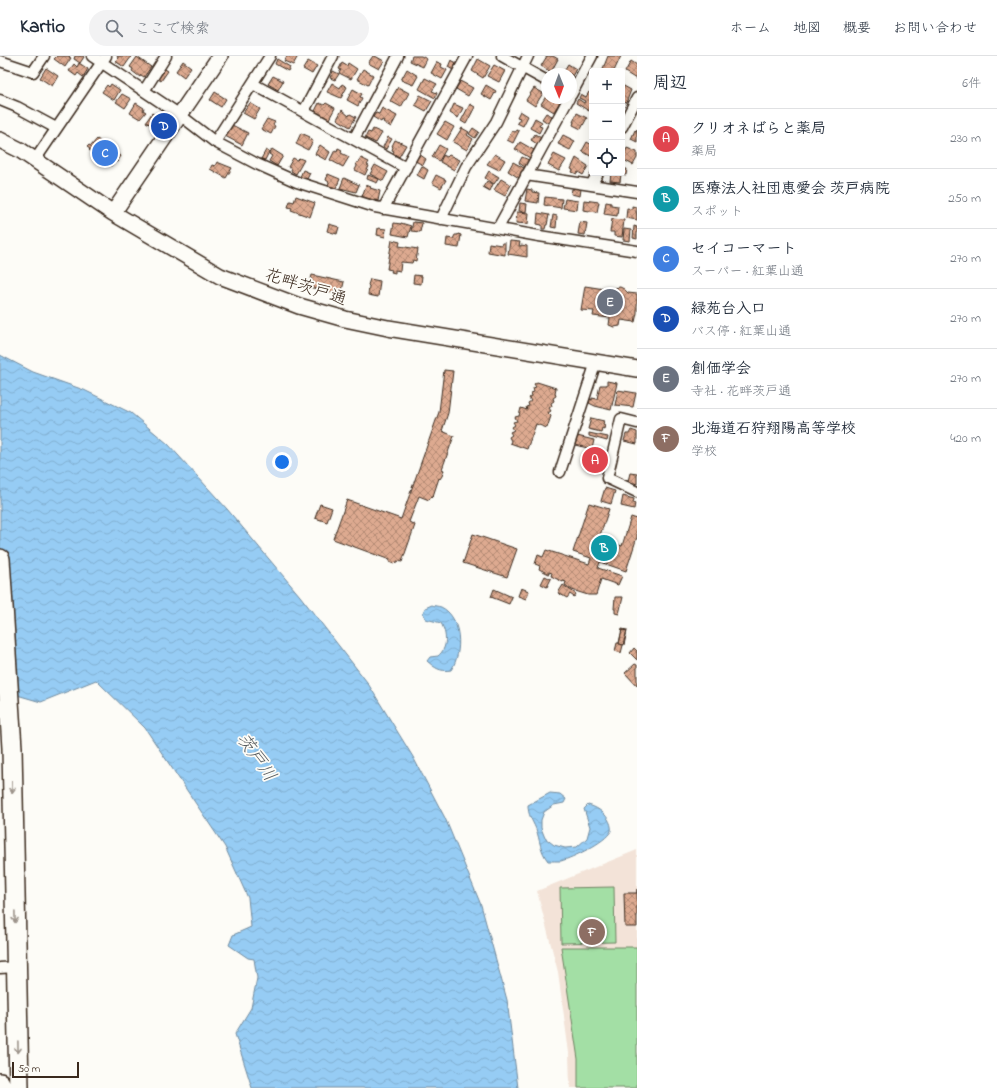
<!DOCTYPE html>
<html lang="ja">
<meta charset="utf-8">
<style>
body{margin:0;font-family:"Indie Flower","Klee One",sans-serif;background:#f2f2f3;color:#1f2937}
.controls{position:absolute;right:12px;top:12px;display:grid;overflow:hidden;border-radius:4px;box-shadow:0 4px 16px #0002}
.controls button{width:36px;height:36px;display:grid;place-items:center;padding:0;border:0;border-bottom:1px solid #e0e1e3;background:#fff;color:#1f2937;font:20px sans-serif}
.compass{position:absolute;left:541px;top:12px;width:36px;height:36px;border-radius:50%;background:#fff;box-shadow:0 4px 16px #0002;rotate:179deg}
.scale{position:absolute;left:12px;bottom:10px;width:67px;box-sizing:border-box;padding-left:4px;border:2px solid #3b2a1e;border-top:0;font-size:11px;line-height:14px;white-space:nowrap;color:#3b2a1e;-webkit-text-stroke:3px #fdfcf7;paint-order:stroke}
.you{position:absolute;left:282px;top:406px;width:14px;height:14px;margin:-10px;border:3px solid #fff;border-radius:50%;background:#1a73e8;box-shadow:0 0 0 6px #1a73e833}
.badge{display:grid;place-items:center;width:26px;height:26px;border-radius:50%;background:#1a73e8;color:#fff;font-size:13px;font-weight:700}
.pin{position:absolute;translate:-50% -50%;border:2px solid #fff;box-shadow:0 1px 4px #0006}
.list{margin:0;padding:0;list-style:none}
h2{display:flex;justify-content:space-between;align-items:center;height:52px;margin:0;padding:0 16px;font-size:17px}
h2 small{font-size:13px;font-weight:400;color:#747a83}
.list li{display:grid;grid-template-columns:26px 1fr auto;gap:12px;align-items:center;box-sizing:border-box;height:60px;padding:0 16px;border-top:1px solid #e0e1e3}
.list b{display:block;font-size:15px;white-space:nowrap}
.list p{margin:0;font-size:13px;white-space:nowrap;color:#747a83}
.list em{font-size:13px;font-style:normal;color:#747a83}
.icon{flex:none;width:22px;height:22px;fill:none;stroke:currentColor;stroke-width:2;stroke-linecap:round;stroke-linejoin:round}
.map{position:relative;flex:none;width:637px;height:1032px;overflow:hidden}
header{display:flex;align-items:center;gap:24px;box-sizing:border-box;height:56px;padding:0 20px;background:#fff;border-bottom:1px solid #e0e1e3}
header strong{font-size:19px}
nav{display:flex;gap:22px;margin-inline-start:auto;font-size:14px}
.search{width:280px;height:36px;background:#f2f2f3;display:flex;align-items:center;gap:10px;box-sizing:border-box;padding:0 14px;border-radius:22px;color:#747a83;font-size:15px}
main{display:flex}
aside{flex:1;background:#fff}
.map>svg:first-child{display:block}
</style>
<header>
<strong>Kartio</strong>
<div class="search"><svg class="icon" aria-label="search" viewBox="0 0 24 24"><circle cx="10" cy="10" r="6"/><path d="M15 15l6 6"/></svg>ここで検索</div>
<nav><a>ホーム</a><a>地図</a><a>概要</a><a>お問い合わせ</a></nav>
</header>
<main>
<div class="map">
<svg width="637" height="1032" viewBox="0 0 637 1032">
<defs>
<pattern id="water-waves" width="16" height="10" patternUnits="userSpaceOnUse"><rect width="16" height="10" fill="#96ccf4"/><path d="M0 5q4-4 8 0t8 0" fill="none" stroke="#82afd1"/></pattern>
<pattern id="building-cross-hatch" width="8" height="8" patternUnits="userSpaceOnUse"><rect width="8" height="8" fill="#ddaa90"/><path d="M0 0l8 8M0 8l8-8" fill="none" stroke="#b48b75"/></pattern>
</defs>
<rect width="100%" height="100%" fill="#fdfcf7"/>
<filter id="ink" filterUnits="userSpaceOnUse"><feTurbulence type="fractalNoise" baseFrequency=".025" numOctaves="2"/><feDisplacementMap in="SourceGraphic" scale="8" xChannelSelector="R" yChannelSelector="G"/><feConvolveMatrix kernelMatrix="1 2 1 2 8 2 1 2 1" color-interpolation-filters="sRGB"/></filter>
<g filter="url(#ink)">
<path fill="#f3e3d8" d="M637,794V1032H570L569,997L558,916L537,835Z"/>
<path fill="#a3dfa5" stroke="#6f8462" d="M614,831L615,886L561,887L560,832Z
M561,891H637V1032H578V1003Z"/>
<path fill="url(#water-waves)" stroke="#728b9e" d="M0,299L33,316L84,334L131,357L168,388L227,453L300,540L367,626L413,701L445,762L481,849L507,944L518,1032H252L235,978L251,952L257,922L254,903L248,902L229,889L233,879L251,871L248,842L225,791L145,672L96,624L41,646L0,634Z
M432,549C434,550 438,550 441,551C462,561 463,597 451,614C440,616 435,612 427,605L430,601L438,600C448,592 447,578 441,567L426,563L423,557L425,552Z
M550,737L560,738L566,743L564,747L554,749L544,756L541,764V772L545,782L554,789L565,792L577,791L587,782L590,771L584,753L588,749C596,751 604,756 608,763C610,766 612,771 611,775C606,786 572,802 561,805C557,805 552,805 548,805C540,795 540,784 536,773C532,764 528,759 528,749Z"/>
<path fill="url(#building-cross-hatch)" stroke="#3b2a1e" d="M57,0H70L69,1L71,2L65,11L54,3Z
M75,0H83L84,1L80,7L74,3Z
M117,0H130L131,1L124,11L115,5L118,2Z
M287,0H298L293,9L284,5Z
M373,0H375L384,5L379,13L368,7Z
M412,0H421L427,3L423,11L410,5Z
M547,0H553L558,3L551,16L541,10Z
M608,0H621L614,15H602Z
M137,1L151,11L144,21L141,19L140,21L132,15L133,13L130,11Z
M277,3L290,11L288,15L275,8Z
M478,3L490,10L483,22L472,15Z
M451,4L457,7L453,14L448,11Z
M183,5L191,11L184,21L176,15Z
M308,5L317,10L312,18L303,13Z
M631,5L637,9L636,23L625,16Z
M437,6L442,8L441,11L447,14L442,23L431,17Z
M79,7L88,13L83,21L78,17L76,20L69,15L74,8L77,11Z
M342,7L347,10L348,7L357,13L351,23L339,17L341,14L339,13Z
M568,8L576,13L571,22V18H562Z
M494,9L505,15L499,26L487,20Z
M46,12L58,20L52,30L40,22Z
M165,13L168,15L161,25L158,23Z
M363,13L373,19L368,29L357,23Z
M407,13L418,20L413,29L401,24Z
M333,15L339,18L335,24L330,22Z
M273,20L283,25L278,34L268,28Z
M425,22L437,28L432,35L437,37L435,42L419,33Z
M460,25L473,32L468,40L456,33Z
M332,27L340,32L342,28L347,31L341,42L327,36Z
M111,28L120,34L114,44L102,36L107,29L109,31Z
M486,29L496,35L491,44L481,38Z
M622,29L631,34L626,47L622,45Z
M398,31L409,37L401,51L390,45Z
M534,32L543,37L535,50L526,44Z
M353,33L362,38L360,41L362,42L358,50L347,44Z
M215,36L226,43L221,51L210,44Z
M589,36L592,37V49L589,55L576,47L578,43L584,47L585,45L579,42L581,38L586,41Z
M122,38L131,43L125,52L116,46Z
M420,39L432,45L426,55L415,49Z
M547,39V42H562L554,56L541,48Z
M136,47L144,52L143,54L146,56L140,63L130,57Z
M250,47L260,53L254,63L243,57Z
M319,47L324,49L326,47L335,52L329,63L315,55Z
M454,48L463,52L458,62L450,57Z
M470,48L475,51L466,68L461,65Z
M382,52L397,60L391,71L383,66L384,65L382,64L381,66L373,61L376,57L379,58Z
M342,54L349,60L350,58L356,61L350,71L337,63Z
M520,55L528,60L523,70L517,67L520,62L517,61Z
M152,57L155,59V58L162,64L156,72L146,66Z
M546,57L552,60L548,67L542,63Z
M577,57L587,62L581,73L573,69L574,66H573Z
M535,62L542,66L539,70L542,71L539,77L530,72Z
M267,63L275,66L273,69L275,70L271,78L261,73Z
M445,66L454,71L447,84L437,78Z
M232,69L248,77L242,89L225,80Z
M462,72L469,76L467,79L473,83L467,94L453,86Z
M473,72L479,76L475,82L469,78Z
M373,73L382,77L376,87L365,82L368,76L371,77Z
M637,73V86L631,83L635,74L636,75Z
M516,74L519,75L513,87L507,84L512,75L515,76Z
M301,77L310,81L309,83L313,85L308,94L296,88Z
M535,78L541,82L537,88L531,84Z
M563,79L575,85L570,94L558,88Z
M388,81L392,83L386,93L383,91Z
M97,83L121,100L117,106L114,105L111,110L89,94L90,93L87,91L89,89L91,90Z
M395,84L406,89L399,101L393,97L394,95L392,94L393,91L392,90Z
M520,86L534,94L530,102L515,93Z
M587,86L592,89V101L582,95Z
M320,89L330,96L326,104L315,98Z
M439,89L446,93L439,105L432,101Z
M338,92L342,94L341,97L349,101L343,111L330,104L335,94L337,95Z
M627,92L637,96V102L633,109L622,103V98L623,96L625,97Z
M272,93L283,100L277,110L269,105L272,100L269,98Z
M266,94L269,96L265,104L261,103Z
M419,98L426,103L423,109L415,105Z
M495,98L505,104L499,114L487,108Z
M554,98L566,104L559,115L548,109Z
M443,99L447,101L449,99L460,104L454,114L440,106Z
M522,101L529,104L525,111L519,107Z
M293,102L297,104L299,102L304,104L296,118L291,115L292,113L288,111Z
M361,102L369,106L367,109L369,110L365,119L355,114L357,110L356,107L359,106Z
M576,102L588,110L583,119L578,116L577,118L572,116L573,114L571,113Z
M217,106L232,112L226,122L210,113L212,109L215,110Z
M513,106L524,112L519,122L508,115Z
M375,109L388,116L383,125L370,118Z
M422,110L428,114L424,123L417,119Z
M622,113H627L626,119L621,118L620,126L610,125L611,117H622Z
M303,114L310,117L307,123L300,121Z
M489,115L499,121L494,128L485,122Z
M328,118L340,123L336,132L328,130L329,126L326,124Z
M368,119L379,123L377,127L367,123Z
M436,119L446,124L441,132L432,127Z
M344,122L359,129L356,136L340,132Z
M501,123L511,129L505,140L494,134Z
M487,125L493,128L490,135L483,131Z
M366,129L371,131L370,132L380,135L378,145L362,141Z
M574,132L581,133L580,140L571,138L572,133H574Z
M527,133L532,134V136L539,137L538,147L525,145Z
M296,140L315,147L310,161L291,154L292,152L288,151L290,145L294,146Z
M545,141L562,143L561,152L544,149Z
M565,143L578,145L577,154L563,152Z
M584,144L599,146L597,156L583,154Z
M606,146L611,147V149L618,150L617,160L604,158Z
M520,147L527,148L526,156L519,155Z
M632,150L636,151L637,164L626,162L627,152L632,153Z
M517,156L529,157L528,168L516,167Z
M538,157L549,159L547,169H546L545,173H542V169L537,168Z
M553,159L557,160L556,172L551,171Z
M612,163L624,164L622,181L614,180V176H610Z
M413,166L422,167L420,176L411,175Z
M580,166L587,167L585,179L578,178Z
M394,167L401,168V167L411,170L408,181L392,178Z
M329,168L339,171L337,178L327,175Z
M634,170L637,171V183L633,182Z
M378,172L386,173L385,181L377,179Z
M624,173L631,174L630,185L623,184Z
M458,178L461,179L459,192L446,190L447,182L453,183L455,179H458Z
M392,184L400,186L399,190L418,193L416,205L413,204L412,207L401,206L400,215L395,214V217L391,216L392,214L387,213Z
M510,185L520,186L519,190H521V189L527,190V201L508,198Z
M489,187L501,189L502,187H505V199L488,196Z
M312,219L344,226L341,239L309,231Z
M414,219L422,220L421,228L413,227Z
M370,223L380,225L378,241L368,239L369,230L368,229Z
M585,230L611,234L615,232L620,231L624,233L628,237L637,238V257L635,266L621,264L620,270L614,271L609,269L610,262L593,260L594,255L581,254Z
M444,314L453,315L448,357L442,375L454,380L442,413L444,414L442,420L440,423L439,422L433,440L429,444L419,440L409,466L415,469L402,506L397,505V507L395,506L394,508L389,506L390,504L333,483L347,444L401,463L439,356Z
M607,325L617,327L611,354L595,350L589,347L590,343L592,344V342L597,343L600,329H607Z
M537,326L556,332L555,337L556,340L553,342L554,345L551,347L552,350L549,352L551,355L548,357L551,360L547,372L536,368L527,393L510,387L511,385L509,381L512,379L510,376L514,374L512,371L515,369L513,366L517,365L515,361L519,360L521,352L527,354L526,351L529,350L528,347L531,345L529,342L532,340L531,337L534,336L533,332L536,331L534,328Z
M618,334L636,337L633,351L615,349Z
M591,362L604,365L603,368L605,369L604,373L602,372L601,376L588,373Z
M631,374L637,376V388L624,385L626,378H629Z
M589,377L608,381L607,385L589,380Z
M577,380L594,384L592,393L575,389Z
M591,396L602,399L600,410L601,413L598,414L597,412L588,410Z
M630,417L637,418V428L628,425Z
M605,432L615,435L611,448L601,445Z
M623,440L634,443L633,447H635L634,453L621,450Z
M589,447L609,453L599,482L622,490L631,461L637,463V481L626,515L600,506L598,512L622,520L618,529L601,523L596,539H588L572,534L565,529L566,526L563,525V526L551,520L552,517L549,516V518L539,513L540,510L535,508L538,499L543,501L546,494L589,508L591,502L573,496Z
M320,448L332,452L327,466L315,462Z
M473,478L517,493L507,521L463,507Z
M545,520L551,523L547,531L541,528Z
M563,529L576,538L574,541L570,538L567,542L558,537Z
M521,532L529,535L526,543L518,540Z
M494,533L512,541L509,548L491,541Z
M615,541H623L619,558L615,557V553H614Z
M622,573L627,574L621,597L615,595L617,587H619Z
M622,574L627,575L624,589L619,588Z
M634,592L637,595V604L630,597Z
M635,608L637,609V630L625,617Z
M637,833V871H625L624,837H637Z"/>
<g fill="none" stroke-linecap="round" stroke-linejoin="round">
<defs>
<path id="street" d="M92,0L180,59L215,86L257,108L297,126L375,151L539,180L637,195
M502,0L547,25
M0,5L33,16L44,0
M253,28L406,112
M144,35L166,0
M571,39L592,0
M0,44L17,51L56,72
M304,55L333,0
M622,71L637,42
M354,83L398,0
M215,86L270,0
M35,104L106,0
M526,119L637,136
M591,129L598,117
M383,153L467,0
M441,163L466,111L496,66L528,0
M498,172L569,42
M637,367L621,363L607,422L637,436
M560,416L596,306
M0,912L16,911"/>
<path id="secondary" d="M0,84L20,94L113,157L220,220L299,250L345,263L388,272L637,313
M113,157L220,0"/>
<path id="highway" d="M0,503L12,692L19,1032
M0,1027V1032"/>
</defs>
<use href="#street" stroke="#3b2a1e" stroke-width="13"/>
<use href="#secondary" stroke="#3b2a1e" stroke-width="18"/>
<use href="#highway" stroke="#3b2a1e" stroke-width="22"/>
<use href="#street" stroke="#fdfcf7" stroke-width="10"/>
<use href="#secondary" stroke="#fdfcf7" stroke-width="15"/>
<use href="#highway" stroke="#fdfcf7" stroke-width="19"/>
</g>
<defs><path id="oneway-shaft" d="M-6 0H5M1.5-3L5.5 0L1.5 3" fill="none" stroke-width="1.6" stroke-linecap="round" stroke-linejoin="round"/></defs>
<g stroke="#9c938a">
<use href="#oneway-shaft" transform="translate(12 731) rotate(89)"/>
<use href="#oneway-shaft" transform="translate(15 861) rotate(89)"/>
<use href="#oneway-shaft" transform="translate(18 991) rotate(89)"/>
</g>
</g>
<g text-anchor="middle" stroke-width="3.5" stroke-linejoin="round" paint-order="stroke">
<g font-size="17" fill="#3b2a1e" stroke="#fdfcf7">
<text transform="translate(306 230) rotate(18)" y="6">花畔茨戸通</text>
</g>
<g font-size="18" font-style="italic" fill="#565b5e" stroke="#fdfcf7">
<text transform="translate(257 701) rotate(55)" y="6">茨戸川</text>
</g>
</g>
</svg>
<div class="controls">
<button>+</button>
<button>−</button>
<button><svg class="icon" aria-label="locate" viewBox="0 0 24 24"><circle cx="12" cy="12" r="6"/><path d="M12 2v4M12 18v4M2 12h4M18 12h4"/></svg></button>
</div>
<svg class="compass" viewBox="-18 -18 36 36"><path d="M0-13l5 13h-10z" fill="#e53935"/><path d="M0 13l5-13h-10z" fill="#747a83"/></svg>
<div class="scale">50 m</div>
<div class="you"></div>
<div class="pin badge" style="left:595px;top:404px;background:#e0444e">A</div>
<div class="pin badge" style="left:604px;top:492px;background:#0f9aa8">B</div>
<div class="pin badge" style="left:105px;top:97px;background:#3f7fe0">C</div>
<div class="pin badge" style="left:164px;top:70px;background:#1a4fb4">D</div>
<div class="pin badge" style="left:610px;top:246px;background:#6b7280">E</div>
<div class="pin badge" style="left:592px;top:876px;background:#8d6e63">F</div>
</div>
<aside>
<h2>周辺<small>6件</small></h2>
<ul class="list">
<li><span class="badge" style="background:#e0444e">A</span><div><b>クリオネばらと薬局</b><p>薬局</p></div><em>230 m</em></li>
<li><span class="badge" style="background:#0f9aa8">B</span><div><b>医療法人社団恵愛会 茨戸病院</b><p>スポット</p></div><em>250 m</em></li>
<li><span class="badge" style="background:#3f7fe0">C</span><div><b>セイコーマート</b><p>スーパー · 紅葉山通</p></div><em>270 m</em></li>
<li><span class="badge" style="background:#1a4fb4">D</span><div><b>緑苑台入口</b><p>バス停 · 紅葉山通</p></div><em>270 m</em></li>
<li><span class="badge" style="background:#6b7280">E</span><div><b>創価学会</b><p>寺社 · 花畔茨戸通</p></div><em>270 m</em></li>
<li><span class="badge" style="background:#8d6e63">F</span><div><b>北海道石狩翔陽高等学校</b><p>学校</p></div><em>420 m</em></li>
</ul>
</aside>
</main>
